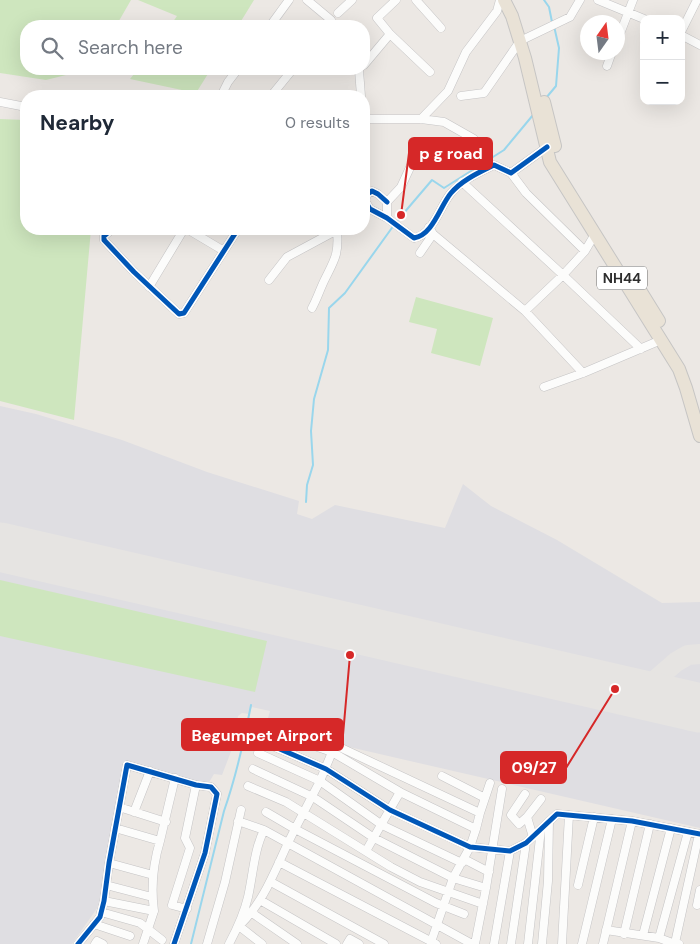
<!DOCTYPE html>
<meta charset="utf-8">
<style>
body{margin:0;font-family:"DM Sans",sans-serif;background:#f6f6f7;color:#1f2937}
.controls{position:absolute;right:15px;top:15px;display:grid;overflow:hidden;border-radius:10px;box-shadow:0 5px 20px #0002}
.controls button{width:45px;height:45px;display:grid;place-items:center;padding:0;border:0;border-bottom:1px solid #e0e1e3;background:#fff;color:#1f2937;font:25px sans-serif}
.compass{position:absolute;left:580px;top:15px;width:45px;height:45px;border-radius:50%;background:#fff;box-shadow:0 5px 20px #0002;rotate:14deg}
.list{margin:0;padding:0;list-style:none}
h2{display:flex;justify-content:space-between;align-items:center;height:65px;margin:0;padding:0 20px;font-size:21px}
h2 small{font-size:16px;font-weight:400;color:#747a83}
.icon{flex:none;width:28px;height:28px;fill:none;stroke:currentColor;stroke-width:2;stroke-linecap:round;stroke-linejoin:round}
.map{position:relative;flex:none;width:700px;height:944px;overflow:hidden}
.search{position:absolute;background:#fff;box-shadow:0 5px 20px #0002;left:20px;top:20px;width:350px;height:55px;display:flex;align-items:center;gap:12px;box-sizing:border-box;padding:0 18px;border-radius:20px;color:#747a83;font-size:19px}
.panel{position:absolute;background:#fff;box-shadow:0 5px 20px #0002;left:20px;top:90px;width:350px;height:145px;border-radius:20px}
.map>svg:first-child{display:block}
</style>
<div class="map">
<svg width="700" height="944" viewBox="0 0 700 944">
<rect width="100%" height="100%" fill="#ece8e4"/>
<path fill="#dfdee2" d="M0,406L36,414L122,440L207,472L299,501L297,514L312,519L335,505L445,528L463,484L491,506L557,540L662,603L700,602V828L345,746L266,725L270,711L252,707L249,714L242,713L238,716L232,749L222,775L214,774L208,784L124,762L100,904L72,944H0Z"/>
<path fill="#cee6be" d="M0,0H131L116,26H26V69H90L46,80L0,73Z
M138,0H254L238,26H170L177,16Z
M138,69H211L196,93L130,79Z
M0,119L26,120V229H91L74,420L0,401Z
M416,297L493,318L480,366L431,353L437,329L409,322Z
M0,580L267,641L255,692L0,636Z"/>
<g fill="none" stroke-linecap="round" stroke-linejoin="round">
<path stroke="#99d6ec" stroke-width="2" d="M544,0L549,7L552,22
M546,98L556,86L559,48L554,26
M397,221L432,180L444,188L504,150L533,115
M306,502L307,485L313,465L311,431L314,399L328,350L329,308L345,293L394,225
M191,944L224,811C236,777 244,741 251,705"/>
<path stroke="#e6e4e2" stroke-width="20" d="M615,689L691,721H700
M626,691L644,687L653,682L676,662L688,655L700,654"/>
<path stroke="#e6e4e2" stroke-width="49" d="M0,547L700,708"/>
<defs>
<path id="minor" d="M307,0L331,20L326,26
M396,0L377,18L390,34L430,72
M416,0L441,28
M598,0L644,19
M338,13L352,0
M270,26L289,0
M681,32L697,0
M681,35L700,45
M618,39L633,0
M364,65L390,34
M607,66L612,52
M359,70L361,96
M221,96L228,82L238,69
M271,96L293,69
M461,96L484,93L520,41L570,17L580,0
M0,102L26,107
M364,119H421L444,122L474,139
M421,119L448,91L466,52L497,11L500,0
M364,131L365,149
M511,173L526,193L585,251L595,234
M462,182L563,275L585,251
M387,202L378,194L372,191L367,194L365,201L370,209L387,218L414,238C433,235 440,206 451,193C462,180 478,173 494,165L511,173L547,147
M387,218V202L401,187L413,161
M429,227L433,234L525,311L583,373
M112,229L104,236V240L134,272L179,314L184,313L238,229
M187,229L224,251
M420,253L433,234
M269,280L287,257L339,229
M149,287L184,229
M312,308C317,299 320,289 325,279C335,259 339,254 337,230
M525,311L563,275L641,349
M544,387L583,373L661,340
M271,731L332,752L400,792L476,829L470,847L453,878L431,942
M266,743L326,769L390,810L470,847L510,851L526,843L557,814L632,821L700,834
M258,753L320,781L382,825L462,863L464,859L489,872
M253,769L313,797L374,838L453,878L486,888L502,789
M442,776L485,798
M248,786L286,802L391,867L420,882L483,904
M525,794L511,815L519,824L527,817L541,799
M119,807L166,822
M134,812L150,771
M480,813L490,783
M527,817L533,837
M238,821L264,830L472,944
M115,828L160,841L175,778
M366,851L400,792
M279,862L436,944
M109,863L153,875
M271,882L384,944
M106,885L152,897
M578,885L594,817
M260,900L336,944
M104,901L154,911L143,944
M697,905L700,890
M187,909L172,905L190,848L185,838L196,785
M154,911C151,888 153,864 160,841
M101,912L140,923L162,940
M252,913L297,944
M464,914L436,903L295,829L320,781L335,745L480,813L476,829
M94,924L130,936
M239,926C267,899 277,863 295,829L266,812
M239,926L262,944
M606,930L659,938L675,944
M624,934L650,824
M643,935L671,828
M659,938L688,832
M78,944L100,917L104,901L109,863L127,765L196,785L211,787L217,794L205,853L174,944
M95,944L97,941L103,944
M207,944L225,882L241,810
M229,944C237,929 244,914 248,897C253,875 254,850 264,830
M347,944L350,939L359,944
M475,944L486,888
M494,944L510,851
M511,944L526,843
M528,944L541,829
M542,944L548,881L549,821
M562,944L569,815
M582,944L612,819
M603,944L632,821
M679,944L675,943L699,834"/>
<path id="trunk" d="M504,0L512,16L525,58L550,162L679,369L686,388L700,436
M544,102L555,146
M633,279L659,321"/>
</defs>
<use href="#minor" stroke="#c5c4c5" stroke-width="9"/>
<use href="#trunk" stroke="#c6c5c4" stroke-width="14"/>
<use href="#minor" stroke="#fcfcfb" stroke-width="8"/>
<use href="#trunk" stroke="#e9e2d6" stroke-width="12"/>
<defs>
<path id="cycleway" d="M387,202L378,194L372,191L367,194L365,201L370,209L387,218L414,238C433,235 440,206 451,193C462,180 478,173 494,165L511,173L547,147
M112,229L104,236V240L134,272L179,314L184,313L238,229
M266,743L326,769L390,810L470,847L510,851L526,843L557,814L632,821L700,834
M78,944L100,917L104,901L109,863L127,765L196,785L211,787L217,794L205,853L174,944"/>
</defs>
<use href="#cycleway" stroke="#fff" stroke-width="8"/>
<use href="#cycleway" stroke="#0057b8" stroke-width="5"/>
</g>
<g text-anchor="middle" stroke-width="4" stroke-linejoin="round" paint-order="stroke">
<rect fill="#fff" stroke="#6d6d6d" stroke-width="1" x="597" y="266.5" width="50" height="23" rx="4"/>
<g font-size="14" font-weight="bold" fill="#2e2e2e">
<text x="622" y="283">NH44</text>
</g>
</g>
<path fill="none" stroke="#d62828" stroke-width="2" d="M401 215L409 153M350 655L343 735M615 689L566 768"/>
<g fill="#d62828" stroke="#fff" stroke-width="2">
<circle cx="401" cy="215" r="5"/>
<circle cx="350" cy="655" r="5"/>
<circle cx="615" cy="689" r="5"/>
</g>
<g fill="#d62828" stroke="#d62828" stroke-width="2">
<rect x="409" y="138" width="83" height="31" rx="5"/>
<rect x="182" y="719" width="161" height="31" rx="5"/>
<rect x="501" y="752" width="65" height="31" rx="5"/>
</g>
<g font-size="16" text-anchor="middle" font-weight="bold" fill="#fff">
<text x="451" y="159">p g road</text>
<text x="262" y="741">Begumpet Airport</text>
<text x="534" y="773">09/27</text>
</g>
</svg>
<div class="controls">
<button>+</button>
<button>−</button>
</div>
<svg class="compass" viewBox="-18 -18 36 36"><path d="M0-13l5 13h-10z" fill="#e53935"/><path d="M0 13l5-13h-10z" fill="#747a83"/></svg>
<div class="search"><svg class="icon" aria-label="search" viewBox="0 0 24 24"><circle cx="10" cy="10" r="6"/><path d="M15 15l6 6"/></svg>Search here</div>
<section class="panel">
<h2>Nearby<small>0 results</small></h2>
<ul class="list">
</ul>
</section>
</div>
